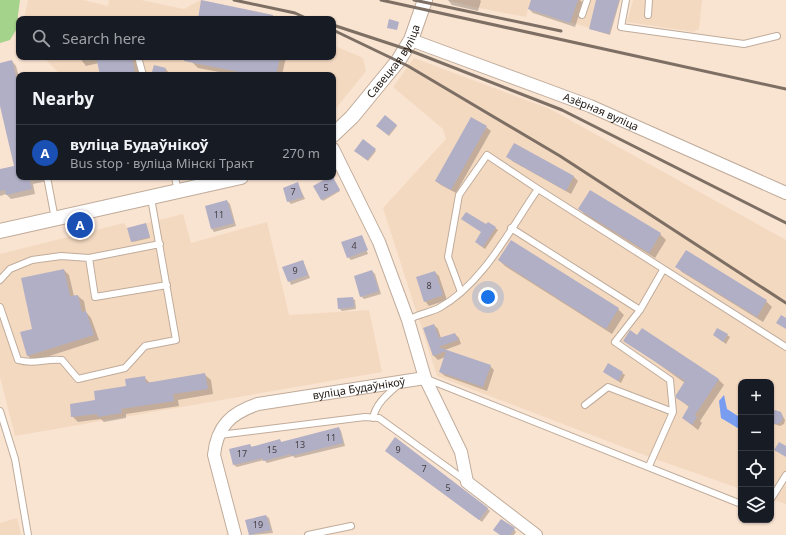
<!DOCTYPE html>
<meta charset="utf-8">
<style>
body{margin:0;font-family:"Noto Sans",sans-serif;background:#20242c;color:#f1f3f6}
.controls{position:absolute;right:12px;bottom:12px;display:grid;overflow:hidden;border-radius:8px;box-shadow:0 1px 3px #0004}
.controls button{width:36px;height:36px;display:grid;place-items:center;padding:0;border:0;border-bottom:1px solid #363941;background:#171b24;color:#f1f3f6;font:20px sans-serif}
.you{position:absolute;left:488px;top:297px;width:14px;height:14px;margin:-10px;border:3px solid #fff;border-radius:50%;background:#1a73e8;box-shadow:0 0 0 6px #1a73e833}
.badge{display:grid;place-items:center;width:26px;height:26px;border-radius:50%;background:#7c3aed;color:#fff;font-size:13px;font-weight:700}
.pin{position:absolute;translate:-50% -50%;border:2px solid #fff;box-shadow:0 1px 4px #0006}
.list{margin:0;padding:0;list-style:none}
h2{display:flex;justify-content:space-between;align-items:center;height:52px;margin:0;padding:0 16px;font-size:17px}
h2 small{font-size:13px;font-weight:400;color:#9ea1a6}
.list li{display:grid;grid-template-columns:26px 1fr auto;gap:12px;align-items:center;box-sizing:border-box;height:56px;padding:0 16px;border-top:1px solid #363941}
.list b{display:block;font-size:15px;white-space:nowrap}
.list p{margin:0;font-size:13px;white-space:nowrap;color:#9ea1a6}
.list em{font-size:13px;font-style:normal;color:#9ea1a6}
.icon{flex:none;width:22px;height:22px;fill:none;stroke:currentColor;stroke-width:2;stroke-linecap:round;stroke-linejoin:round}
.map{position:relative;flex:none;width:786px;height:535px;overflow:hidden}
.search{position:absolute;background:#171b24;box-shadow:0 1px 3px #0004;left:16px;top:16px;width:320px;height:44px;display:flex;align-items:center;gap:10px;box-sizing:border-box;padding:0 14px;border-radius:8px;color:#9ea1a6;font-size:15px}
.panel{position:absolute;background:#171b24;box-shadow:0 1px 3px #0004;left:16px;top:72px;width:320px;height:108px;border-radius:8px}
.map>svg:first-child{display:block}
</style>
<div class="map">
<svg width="786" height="535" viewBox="0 0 786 535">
<rect width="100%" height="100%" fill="#f9e3d1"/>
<path fill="#f4d9c1" d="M28,0H83L108,6L109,0H141L184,9L201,0L287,18L24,19Z
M447,0H619L609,34L528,9L526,17L474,7Z
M633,0H702L699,29L694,32L627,22Z
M333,45L363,58L366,71L333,112V75H61L45,59L40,57H333Z
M414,58L550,109L786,240V504L771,499V382H741V489L644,455L437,376L383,208L446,139L443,129L393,87Z
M183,214L191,243L267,222L289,315L369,310L382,372L15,436L0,377V254L124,223L127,228Z
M17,518L21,535H0V523Z"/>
<path fill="#a4d38b" d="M0,0H20L16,30L10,40L0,43Z"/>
<path fill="#789df0" d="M724,395L727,409L741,418V430L721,418L719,401Z"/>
<path fill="#0003" d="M448,0H480L481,1L478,11L452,5Z
M532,0H580L583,3L575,27L533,13L529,9Z
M598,0H620L610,35L590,29Z
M202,2L286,19H199Z
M79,57H135L139,75H101L99,63L86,66Z
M193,57H286L282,75H235L198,68L192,62Z
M12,61L16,66L19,77V177H50L47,181L33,184L35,194L11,199L6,194L0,196V170L15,166L0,102V64Z
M166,69L168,72L167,75H152Z
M385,116L397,126L389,136L377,126Z
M486,127L491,131L456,193L441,185L436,181Z
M363,141L376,151L368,161L356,151Z
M515,144L574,177L578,181L571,194L512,161L508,156Z
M52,177H71L60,179Z
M332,177L340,191L323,201L314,186Z
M298,184L305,199L291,204L288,201Z
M591,191L660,234L666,240L655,258L585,215L580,209Z
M227,201L230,204L236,226L214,232L212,229L206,207Z
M462,219L487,226L489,223L498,230L485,249L478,244L482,232Z
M146,224L150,238L133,242L132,241Z
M361,236L368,254L351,260L348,257Z
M511,241L618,309L624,315L612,334L505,266L499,260Z
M303,261L310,278L291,285L284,268Z
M677,267L766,301L772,307L763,322L682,272Z
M64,270L69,275L74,296H78L84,301L86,312L91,318L99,340L34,361L28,356L33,329Z
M372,271L375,274L381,294L364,299L361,296Z
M435,272L439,276L447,300L429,306L425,301Z
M352,298L355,300L356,309L342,311L339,308Z
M434,325L438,329L441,338L455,334L459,338L461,344L445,350L490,366L494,370L487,391L445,376L440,372L445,357L438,360L433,355Z
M642,329L719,380L724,385L700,421L702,423L698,430L683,418L690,408L677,397L685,383L625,340L638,336Z
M714,335H727L730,337L726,344Z
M604,372L622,373L625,375L621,383Z
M205,375L211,380L213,394L178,400L179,406L126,414V418L104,422L101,419L78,422L72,416L96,401L144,377L150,383Z
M771,413H781L785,420L784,424L780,426L774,424L771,421Z
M339,428L341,431L345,446L295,458L293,456L267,463L264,460L237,467L234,465L250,445L253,448L280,441L282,443Z
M389,453L487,508L490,511L482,522Z
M266,516L269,518L273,533L250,535L247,521Z
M514,529L516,532L514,535H500Z"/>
<path fill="#b1afc6" d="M201,0L273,15V19H198Z
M531,0H578L570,23L528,9Z
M596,0H619L609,34L589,29Z
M389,19L399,22L397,30L387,28Z
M96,57H132L135,75H100Z
M184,57H280L276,75H255L184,61Z
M12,60L19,89V177H29L32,189L6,195L5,190L0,191V169L14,166L0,106V63Z
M154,65L166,68L164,75H151Z
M385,115L397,125L388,135L376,126Z
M471,117L487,126L451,190L435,181Z
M363,139L376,149L367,160L354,151Z
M514,143L574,176L566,191L506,157Z
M329,177H333L340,190L321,200L313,186Z
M298,182L303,197L287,202L283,188Z
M590,190L661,233L649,253L578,209Z
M227,200L234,223L211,229L205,206Z
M466,212L486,224L488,222L496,227L483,247L475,242L481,232L461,219Z
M146,223L150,237L131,242L127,228Z
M362,235L368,250L347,258L341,242Z
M511,240L619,308L606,329L498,260Z
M686,250L767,300L757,317L675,267Z
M303,260L308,275L288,282L282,267Z
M64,269L70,296L78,295L82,312L86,311L94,335L27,356L20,332L32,329L21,278Z
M372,270L379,291L360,297L354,276Z
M435,271L443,295L424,302L416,277Z
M353,297L354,307L338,309L337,298Z
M781,315L786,318V329L776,323Z
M434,324L439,338L455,333L458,340L438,347L491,365L483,387L439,372L446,351L433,356L423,328Z
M642,328L719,379L695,415L697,417L692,425L682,418L689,406L676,398V395L685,381L623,341L630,330L637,335Z
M717,328L728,334L723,342L713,335Z
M608,363L623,372L618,381L603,372Z
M205,373L208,389L173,394L174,401L121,409L122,413L98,417L97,414L71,417L70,404L95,400L94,391L126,386L125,379L145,376L146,383Z
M775,410L781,412L783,417L781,422L777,424L771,423V411Z
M339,427L343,443L291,456V454L263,461V458L233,465L229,449L250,444L251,447L280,439L281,442Z
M395,437L488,508L479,520L385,451Z
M779,442L786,446V457L774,450Z
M266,515L271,530L249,535L245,520Z
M501,519L515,528L510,535H500L493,530Z"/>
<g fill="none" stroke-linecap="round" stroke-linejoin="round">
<defs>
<path id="service" d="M626,0L621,27L744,44L777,36
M582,15L587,0
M648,15L649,0
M138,57L143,75
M47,177L55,219
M175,177L178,192
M511,228L640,310L663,270
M89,258L95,297L167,285
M0,280L10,269L32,260L61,256L89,258L160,244
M461,292L448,257L459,195L487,155L538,189
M0,307L18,360C33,365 47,358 62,360L78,379L125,368L145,346L176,340L151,198
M640,310L615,342L670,380L673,412L649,466
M408,320C418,314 429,313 439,308C483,284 510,229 538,189L786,347
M427,379L741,504
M585,405L608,387L673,412
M0,411L15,459L28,535
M373,418C376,403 388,394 399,384
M219,435L365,417L379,418L466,481
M771,499L786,475
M308,535L351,526"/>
<g id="minor">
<path id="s1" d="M411,40L590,106L786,193"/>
<path d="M333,149L379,242L408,320L425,378L461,452L467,482L536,535"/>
<path id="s2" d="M235,535L214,455C217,426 231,413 258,404L425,378"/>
</g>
<g id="tertiary">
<path id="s3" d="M333,135L352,117L398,61L411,40L425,0"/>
<path d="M0,231L241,177"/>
</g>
</defs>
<use href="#service" stroke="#c0ac9b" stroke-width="8"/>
<use href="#minor" stroke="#c0ac9b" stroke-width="14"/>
<use href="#tertiary" stroke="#c0ac9b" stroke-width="16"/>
<use href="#service" stroke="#fff" stroke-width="6"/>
<use href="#minor" stroke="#fff" stroke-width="12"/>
<use href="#tertiary" stroke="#fff" stroke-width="14"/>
<path stroke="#7d6f64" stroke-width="3" d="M234,0L295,13L308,19
M381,0L786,89
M414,0L561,31
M333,25L406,49L562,110L786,223
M333,30L408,66L560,156L786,303"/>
</g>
<g text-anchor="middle" stroke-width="3" stroke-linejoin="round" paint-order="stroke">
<g font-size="9" fill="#453e40">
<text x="326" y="191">5</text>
<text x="293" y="195">7</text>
<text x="219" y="218">11</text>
<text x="354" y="249">4</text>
<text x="295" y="274">9</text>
<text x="429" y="289">8</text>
<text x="331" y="441">11</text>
<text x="300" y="448">13</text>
<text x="272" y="453">15</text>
<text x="398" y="453">9</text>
<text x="242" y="457">17</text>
<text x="424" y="472">7</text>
<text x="448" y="491">5</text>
<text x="258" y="528">19</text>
</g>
<g font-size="11" fill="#211913" stroke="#fff">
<text dy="4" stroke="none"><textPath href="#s3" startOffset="96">Савецкая вуліца</textPath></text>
<text dy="4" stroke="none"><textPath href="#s1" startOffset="203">Азёрная вуліца</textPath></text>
<text dy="4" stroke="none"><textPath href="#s2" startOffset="257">вуліца Будаўнікоў</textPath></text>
</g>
</g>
</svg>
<div class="controls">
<button>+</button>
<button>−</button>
<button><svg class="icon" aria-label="locate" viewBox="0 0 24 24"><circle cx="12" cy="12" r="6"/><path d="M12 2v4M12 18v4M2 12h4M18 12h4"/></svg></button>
<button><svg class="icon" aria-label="layers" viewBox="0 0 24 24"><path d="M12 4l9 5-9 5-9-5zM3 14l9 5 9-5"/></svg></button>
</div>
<div class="you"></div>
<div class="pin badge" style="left:80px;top:225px;background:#1a4fb4">A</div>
<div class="search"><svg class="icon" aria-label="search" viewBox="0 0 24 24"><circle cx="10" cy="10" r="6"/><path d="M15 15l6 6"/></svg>Search here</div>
<section class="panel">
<h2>Nearby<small></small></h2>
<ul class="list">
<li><span class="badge" style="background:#1a4fb4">A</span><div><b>вуліца Будаўнікоў</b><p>Bus stop · вуліца Мінскі Тракт</p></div><em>270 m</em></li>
</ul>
</section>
</div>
